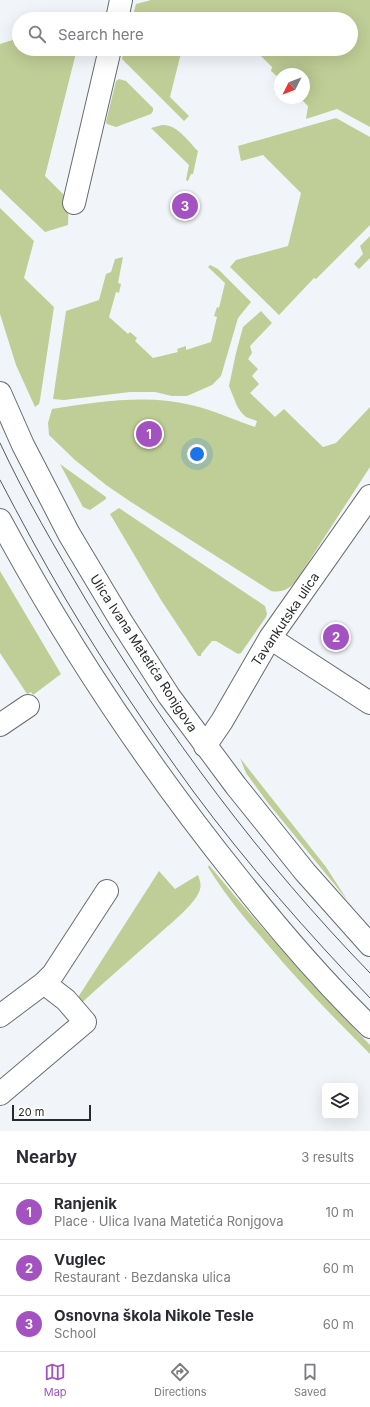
<!DOCTYPE html>
<meta charset="utf-8">
<style>
body{margin:0;font-family:Inter,sans-serif;background:#f7f7f7;color:#2b2b33}
.controls{position:absolute;right:12px;bottom:12px;display:grid;overflow:hidden;border-radius:6px;box-shadow:0 4px 16px #0002}
.controls button{width:36px;height:36px;display:grid;place-items:center;padding:0;border:0;border-bottom:1px solid #e1e1e2;background:#fff;color:#2b2b33;font:20px sans-serif}
.compass{position:absolute;left:274px;top:68px;width:36px;height:36px;border-radius:50%;background:#fff;box-shadow:0 4px 16px #0002;rotate:228deg}
.scale{position:absolute;left:12px;bottom:10px;width:79px;box-sizing:border-box;padding-left:4px;border:2px solid #282a2b;border-top:0;font-size:11px;line-height:14px;white-space:nowrap;color:#282a2b;-webkit-text-stroke:3px #fff;paint-order:stroke}
.you{position:absolute;left:197px;top:454px;width:14px;height:14px;margin:-10px;border:3px solid #fff;border-radius:50%;background:#1a73e8;box-shadow:0 0 0 6px #1a73e833}
.badge{display:grid;place-items:center;width:26px;height:26px;border-radius:50%;background:#a452c1;color:#fff;font-size:13px;font-weight:700}
.pin{position:absolute;translate:-50% -50%;border:2px solid #fff;box-shadow:0 1px 4px #0006}
.list{margin:0;padding:0;list-style:none}
h2{display:flex;justify-content:space-between;align-items:center;height:52px;margin:0;padding:0 16px;font-size:17px}
h2 small{font-size:13px;font-weight:400;color:#7c7c81}
.list li{display:grid;grid-template-columns:26px 1fr auto;gap:12px;align-items:center;box-sizing:border-box;height:56px;padding:0 16px;border-top:1px solid #e1e1e2}
.list b{display:block;font-size:15px;white-space:nowrap}
.list p{margin:0;font-size:13px;white-space:nowrap;color:#7c7c81}
.list em{font-size:13px;font-style:normal;color:#7c7c81}
.icon{flex:none;width:22px;height:22px;fill:none;stroke:currentColor;stroke-width:2;stroke-linecap:round;stroke-linejoin:round}
.map{position:relative;flex:none;width:370px;height:1131px;overflow:hidden}
.search{position:absolute;background:#fff;box-shadow:0 4px 16px #0002;left:12px;right:12px;top:12px;height:44px;display:flex;align-items:center;gap:10px;box-sizing:border-box;padding:0 14px;border-radius:22px;color:#7c7c81;font-size:15px}
.sheet{height:220px;background:#fff}
nav{display:flex;justify-content:space-around;align-items:center;box-sizing:border-box;height:56px;border-top:1px solid #e1e1e2;background:#fff;font-size:11px;color:#7c7c81}
nav a{display:grid;justify-items:center;gap:2px}
nav .on{color:#a452c1}
.map>svg:first-child{display:block}
</style>
<div class="map">
<svg width="370" height="1131" viewBox="0 0 370 1131">
<rect width="100%" height="100%" fill="#f1f5f9"/>
<path fill="#bfcd96" d="M151,0H370V127L337,109L306,119L308,106L300,98H304V74H280V79L271,71L272,67L254,49H351V19H132L136,4Z
M19,38V49H77L45,176L69,200L68,225L45,232L0,189V44Z
M124,49H182L170,97L189,116L184,121L122,59Z
M119,79L126,81L153,108V111L151,114L116,127L107,124L106,122L116,81Z
M336,118L370,137V225L316,279L314,278L279,315L230,267L236,260L288,246L301,193L263,155L241,161L238,146Z
M162,125C177,124 188,141 198,151L193,174H191L188,181L186,180L189,165L151,128Z
M0,208L34,241L24,278L54,307L40,400L39,404L35,407L16,365L0,314Z
M370,236V258L359,269L354,264L363,254L360,246Z
M123,257L118,283L121,284L119,293L116,292L109,317L128,334L130,332L137,338L135,341L153,358L178,352L177,349L186,346V350L211,342L217,317L214,316L217,307L219,308L225,283L208,267L210,265L218,269L251,302L238,318L221,376L212,385L187,396H172L155,392H130L64,400L53,399L66,311L99,300L106,274L111,272L115,259Z
M261,311L272,323L250,346L252,353L248,359L258,369L252,376L259,384L250,393L275,417L284,409L323,447L336,443L370,407V467L296,581C289,589 282,593 271,591L131,502L106,485L75,460L49,435L48,423L52,409C97,402 146,394 191,405C213,410 234,420 255,427L257,421L246,417L241,412L237,406L229,386L236,353L243,327Z
M60,464L106,497V499L90,510L83,507Z
M119,508L265,606L267,614L266,617L241,653L238,654L216,641H212L201,654V656H198L161,600L110,514Z
M0,571L61,674L33,695L31,692L27,694L0,653Z
M240,758L326,867L348,901L268,803L246,773Z
M209,865C260,927 314,987 370,1045V1054C335,1019 300,983 268,945C246,920 225,895 208,867Z
M159,871L175,889L198,875C200,881 202,886 199,892C193,906 170,924 159,934C132,958 104,982 77,1007L75,1002Z"/>
<g fill="none" stroke-linecap="round" stroke-linejoin="round">
<defs>
<path id="minor" d="M117,19L121,0
M74,203L110,49
M0,393L23,445L69,534L121,621L169,696L236,786L305,872L370,945
M0,520C68,646 148,766 238,878C279,930 323,981 370,1027
M270,638L370,703
M0,725L28,706
M205,746L222,721L270,638L370,496
M0,1016L44,983L53,974L107,891
M0,1094L85,1022L66,1000L44,983"/>
</defs>
<use href="#minor" stroke="#696c6f" stroke-width="24"/>
<use href="#minor" stroke="#fff" stroke-width="22"/>
<path stroke="#56595a" stroke-width="1" d="M0,443C25,497 56,549 86,600C167,734 261,861 370,973
M0,480C21,520 42,559 65,598C104,664 148,729 193,791C247,864 308,933 370,998"/>
</g>
<g text-anchor="middle" stroke-width="4" stroke-linejoin="round" paint-order="stroke">
<g font-size="13" fill="#282a2b" stroke="#fff">
<text transform="translate(285 619) rotate(-56)" y="5">Tavankutska ulica</text>
<text transform="translate(144 653) rotate(57)" y="5">Ulica Ivana Matetića Ronjgova</text>
</g>
</g>
</svg>
<div class="controls">
<button><svg class="icon" aria-label="layers" viewBox="0 0 24 24"><path d="M12 4l9 5-9 5-9-5zM3 14l9 5 9-5"/></svg></button>
</div>
<svg class="compass" viewBox="-18 -18 36 36"><path d="M0-13l5 13h-10z" fill="#e53935"/><path d="M0 13l5-13h-10z" fill="#7c7c81"/></svg>
<div class="scale">20 m</div>
<div class="you"></div>
<div class="pin badge" style="left:149px;top:434px">1</div>
<div class="pin badge" style="left:336px;top:637px">2</div>
<div class="pin badge" style="left:185px;top:206px">3</div>
<div class="search"><svg class="icon" aria-label="search" viewBox="0 0 24 24"><circle cx="10" cy="10" r="6"/><path d="M15 15l6 6"/></svg>Search here</div>
</div>
<section class="sheet">
<h2>Nearby<small>3 results</small></h2>
<ul class="list">
<li><span class="badge">1</span><div><b>Ranjenik</b><p>Place · Ulica Ivana Matetića Ronjgova</p></div><em>10 m</em></li>
<li><span class="badge">2</span><div><b>Vuglec</b><p>Restaurant · Bezdanska ulica</p></div><em>60 m</em></li>
<li><span class="badge">3</span><div><b>Osnovna škola Nikole Tesle</b><p>School</p></div><em>60 m</em></li>
</ul>
</section>
<nav>
<a class="on"><svg class="icon" aria-label="map" viewBox="0 0 24 24"><path d="M3 6l6-2 6 2 6-2v14l-6 2-6-2-6 2zM9 4v14M15 6v14"/></svg>Map</a>
<a><svg class="icon" aria-label="directions" viewBox="0 0 24 24"><path d="M12 3l9 9-9 9-9-9zM9 14v-3h6M13 9l2 2-2 2"/></svg>Directions</a>
<a><svg class="icon" aria-label="saved" viewBox="0 0 24 24"><path d="M7 4h10v16l-5-4-5 4z"/></svg>Saved</a>
</nav>
